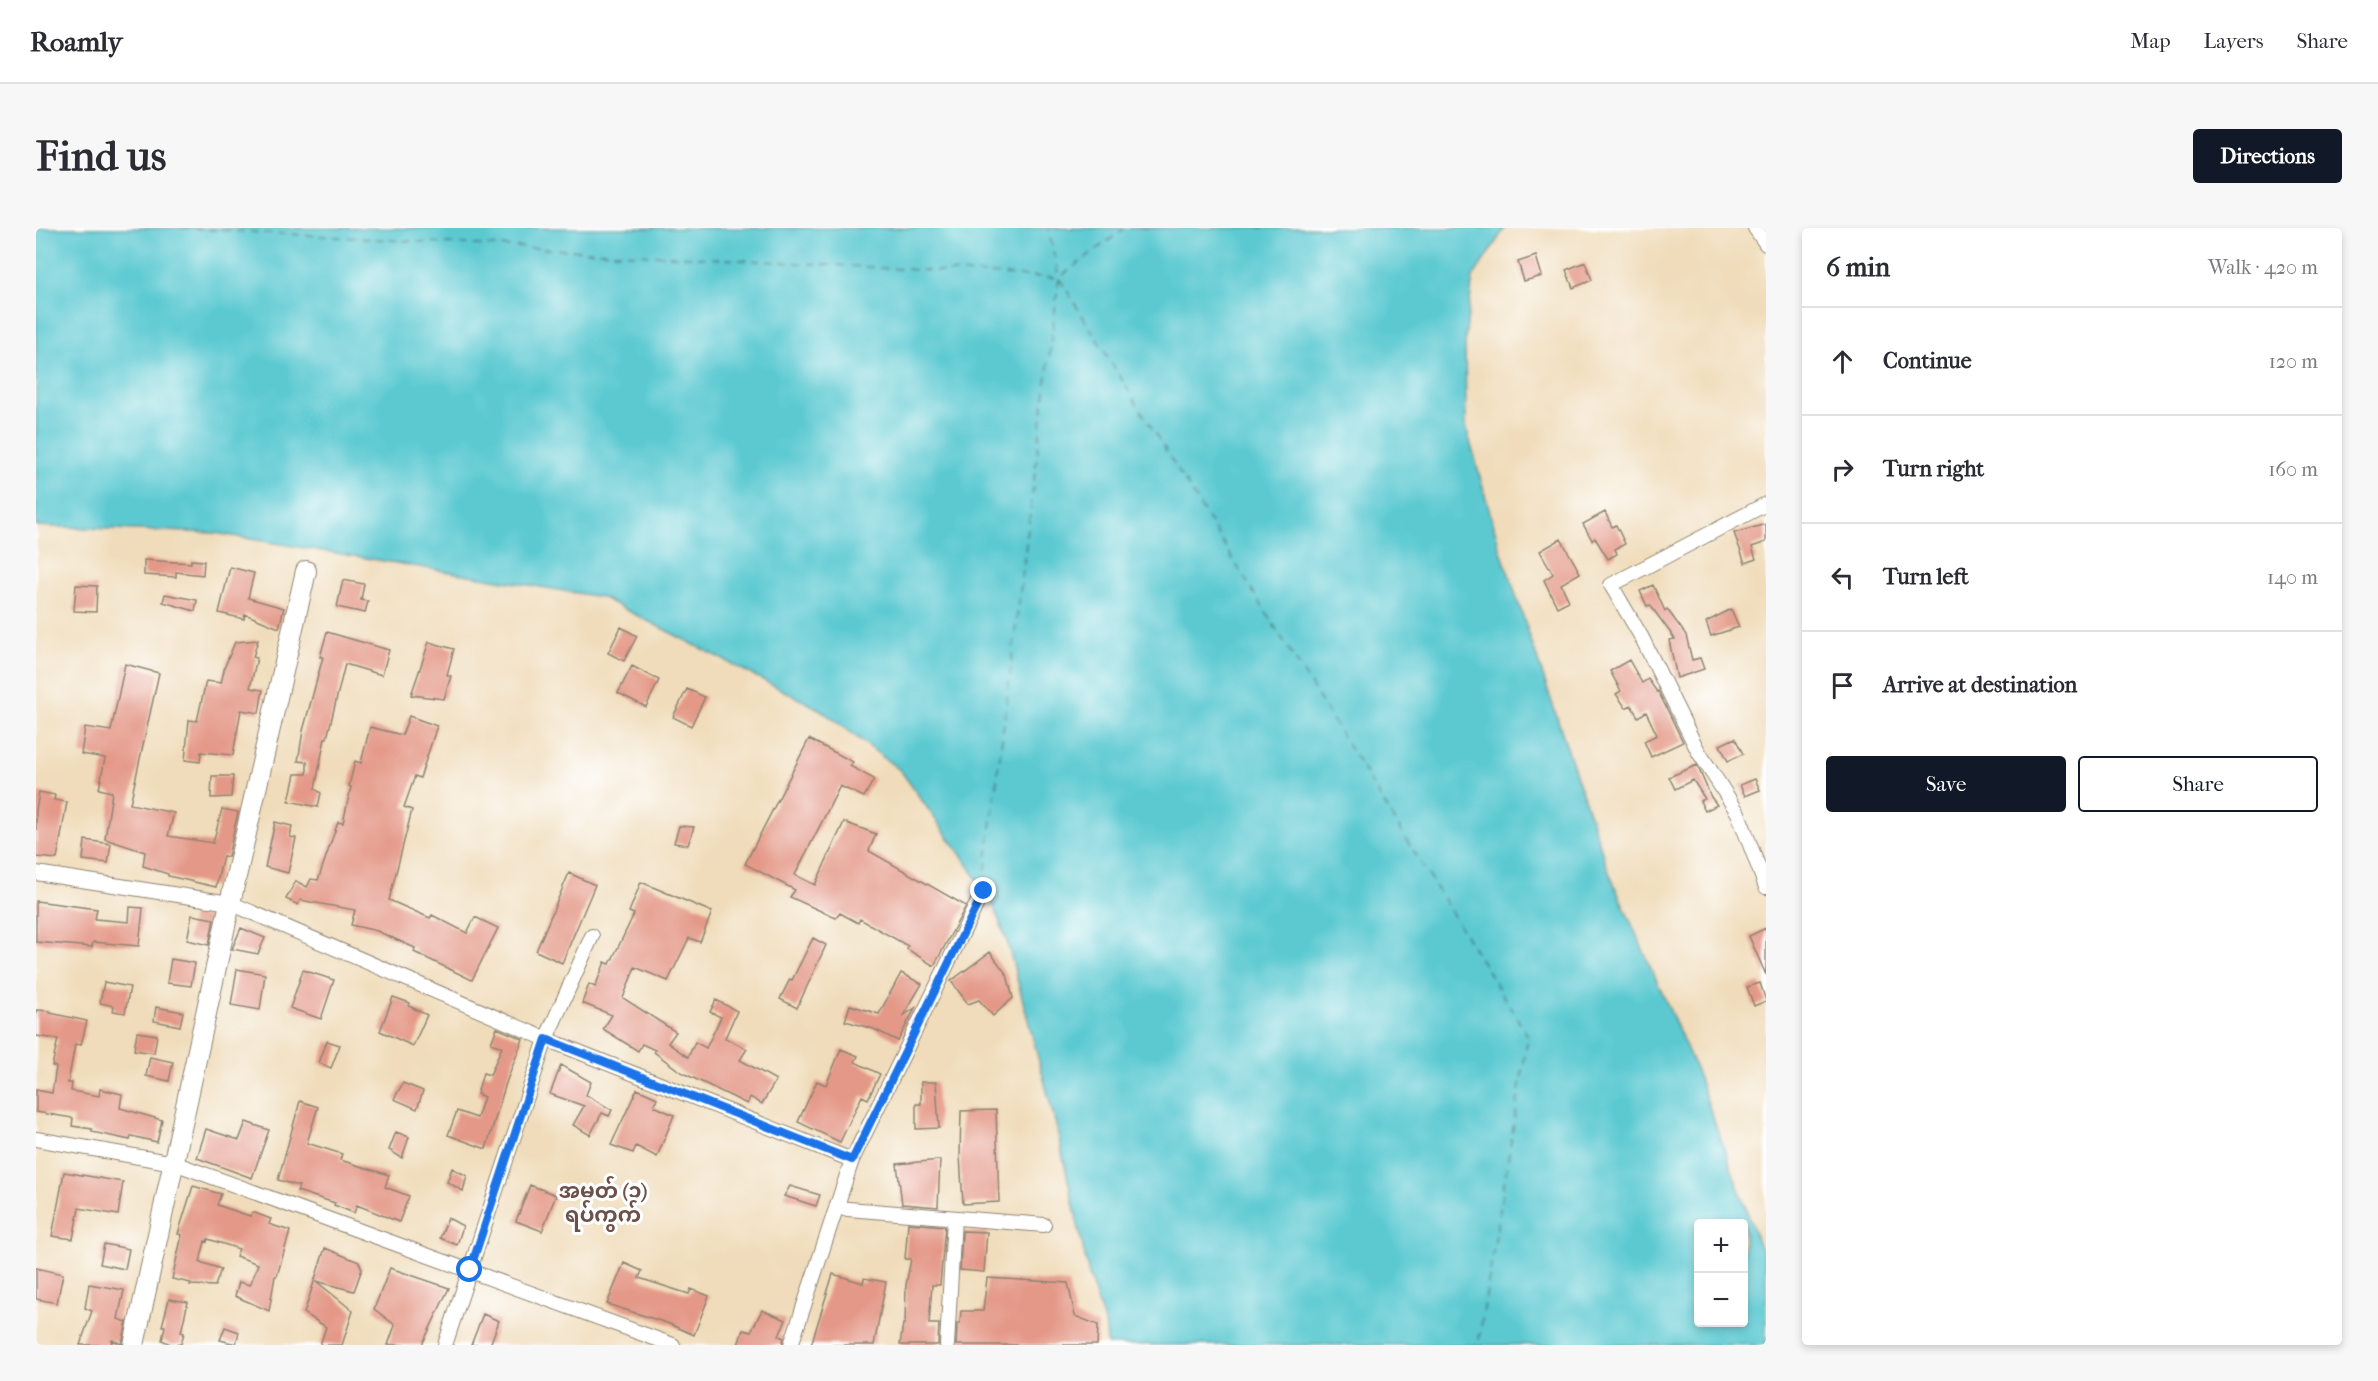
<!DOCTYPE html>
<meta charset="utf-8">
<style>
body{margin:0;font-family:"IM FELL French Canon","Noto Sans Myanmar",serif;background:#f7f7f7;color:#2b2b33}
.controls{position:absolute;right:18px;bottom:18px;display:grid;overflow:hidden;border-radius:6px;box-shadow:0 3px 9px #0003}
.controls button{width:54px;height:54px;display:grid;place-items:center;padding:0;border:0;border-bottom:2px solid #e1e1e2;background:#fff;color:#2b2b33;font:30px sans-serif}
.stop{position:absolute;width:18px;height:18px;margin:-14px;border:4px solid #1a73e8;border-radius:50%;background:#fff}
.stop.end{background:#1a73e8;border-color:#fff;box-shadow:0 2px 6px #0008}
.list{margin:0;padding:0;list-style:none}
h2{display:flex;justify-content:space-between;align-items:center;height:78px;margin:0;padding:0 24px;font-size:26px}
h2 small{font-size:20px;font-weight:400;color:#7c7c81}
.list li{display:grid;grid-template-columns:39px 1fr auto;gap:18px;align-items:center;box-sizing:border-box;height:108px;padding:0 24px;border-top:2px solid #e1e1e2}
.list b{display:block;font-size:22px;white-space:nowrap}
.list em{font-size:20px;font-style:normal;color:#7c7c81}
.actions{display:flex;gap:12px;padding:18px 24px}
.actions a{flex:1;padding:14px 0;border:2px solid #111827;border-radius:6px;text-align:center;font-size:21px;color:#111827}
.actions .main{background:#111827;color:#fff}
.icon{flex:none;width:33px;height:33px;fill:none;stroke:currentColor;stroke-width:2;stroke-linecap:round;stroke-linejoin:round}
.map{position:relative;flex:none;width:1730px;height:1117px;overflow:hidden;border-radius:6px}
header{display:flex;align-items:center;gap:36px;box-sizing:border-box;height:84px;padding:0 30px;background:#fff;border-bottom:2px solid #e1e1e2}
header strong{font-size:28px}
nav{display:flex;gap:33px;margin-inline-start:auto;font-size:21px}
.intro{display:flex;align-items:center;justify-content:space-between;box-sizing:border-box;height:144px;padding:0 36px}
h1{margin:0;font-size:42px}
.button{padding:15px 27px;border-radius:6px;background:#111827;color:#fff;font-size:21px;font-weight:700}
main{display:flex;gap:36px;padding:0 36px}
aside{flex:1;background:#fff;border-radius:6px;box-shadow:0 3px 9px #0003}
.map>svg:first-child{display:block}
</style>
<header>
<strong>Roamly</strong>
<nav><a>Map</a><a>Layers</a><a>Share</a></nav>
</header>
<div class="intro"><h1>Find us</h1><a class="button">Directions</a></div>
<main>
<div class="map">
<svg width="1730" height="1117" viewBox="0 0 1730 1117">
<rect width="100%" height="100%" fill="#fff"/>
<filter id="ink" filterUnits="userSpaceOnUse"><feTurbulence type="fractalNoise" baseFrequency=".0167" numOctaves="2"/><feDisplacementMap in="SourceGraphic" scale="12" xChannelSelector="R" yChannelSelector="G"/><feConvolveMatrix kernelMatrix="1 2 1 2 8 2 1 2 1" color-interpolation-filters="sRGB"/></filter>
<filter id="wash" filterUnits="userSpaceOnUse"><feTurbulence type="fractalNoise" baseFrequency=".008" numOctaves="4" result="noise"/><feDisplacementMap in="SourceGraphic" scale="24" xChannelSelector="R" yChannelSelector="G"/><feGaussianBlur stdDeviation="1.35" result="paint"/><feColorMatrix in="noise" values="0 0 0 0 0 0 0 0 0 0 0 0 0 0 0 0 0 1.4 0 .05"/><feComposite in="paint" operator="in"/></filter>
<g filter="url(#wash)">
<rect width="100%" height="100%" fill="#f0dcba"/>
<path fill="#5cc9d1" stroke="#447a7e" stroke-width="1.5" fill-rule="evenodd" d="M0,0H1469L1437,49L1429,111L1430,199L1463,317L1574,647L1658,837L1730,1036V1117H1071L1070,1100L1053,1047L1020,897L971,713L958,679L933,638L865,543L785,482L565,369L179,305L0,298ZM1662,996H1708V1094H1662Z"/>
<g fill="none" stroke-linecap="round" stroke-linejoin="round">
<path stroke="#3c6265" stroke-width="1.5" stroke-dasharray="8 6" stroke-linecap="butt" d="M144,0L1023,50
M1089,0L1023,50L1492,808L1442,1117
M948,656L1023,50L1012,0"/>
</g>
<g id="blocks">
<path fill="#e49887" d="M1500,28L1506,48L1488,53L1482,34Z
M1549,34L1556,52L1537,60L1530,42Z
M1569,284L1576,299L1580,297L1589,316L1579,321L1581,326L1572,331L1559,310L1556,312L1547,296Z
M1730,296V314L1716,319L1720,331L1709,335L1698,305Z
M1525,311L1544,345L1525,356L1533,373L1521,379L1508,352L1517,346L1504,323Z
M108,332L155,335V332L168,333L167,347L140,344V349L108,347Z
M194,339L218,345L212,370L248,380L243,400L209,386L208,391L183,385Z
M307,352L328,356L325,372L332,373L329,385L301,379Z
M40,357L61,358L60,384L38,383Z
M1617,357L1629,383L1631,381L1650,407L1656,432L1664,430L1668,441L1641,450L1633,412L1639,411L1614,377L1611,378L1604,363Z
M129,366L161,372L159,383L127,374Z
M1695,381L1703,399L1675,408L1670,394Z
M585,399L601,408L588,433L572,425Z
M291,404L353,422L346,447L309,436L291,510H289L279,561L285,565L282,579L253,573L259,546H271V534L262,533L267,503L287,429H284Z
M222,412L217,429L221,430L214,460L227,462L223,485L205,482L197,527L165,524L164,534L149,532L153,492L161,493L170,453L185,455L189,438L199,414Z
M393,414L418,421L411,447L415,448L408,471L375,467Z
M1593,432L1606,455L1612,451L1621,464L1622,463L1647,514L1615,529L1608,513L1621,507L1610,484L1602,489L1595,477L1590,480L1580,466L1585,463L1574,443Z
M89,436L123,445L94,576L138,585L132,608L177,615L186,581L202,584L192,629L187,628L180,659L132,648V646L107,638L109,624L69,611L76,564L63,561L69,530L45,526L49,499L75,503Z
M596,438L623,452L610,479L582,465Z
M651,461L669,469L655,498L637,489Z
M373,488L401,498L384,550L379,548L368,579L376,582L353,672L394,690L396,687L431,705L439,689L462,700L436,752L378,724L379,720L341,703L315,697L319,682L264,672L262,677L250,671L260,653L271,659L275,651L282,652L302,594L307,595L315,559L313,558L319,533L325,535L334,499L366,507Z
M1699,510L1707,526L1692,533L1684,517Z
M773,511L817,534L814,538L838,551L828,569L804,558L759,647L779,657L808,594L840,606L833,623L930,678L898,738L871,721L872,718L824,691L822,695L804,685L800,690L754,669L759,662L709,636Z
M1661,537L1675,569L1681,577L1669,583L1664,573L1669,571L1657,552L1639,561L1633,549Z
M176,548H197L195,569L175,570Z
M1719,551L1724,562L1709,568L1704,557Z
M3,564L19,567L18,572L31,574L21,631L0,629V583Z
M239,594L256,598L254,609L260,610L252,645L229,639Z
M643,598L658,599L652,617L638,615Z
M49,612L75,616L72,635L47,632Z
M533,645L559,657L526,735L500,723Z
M605,654L676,684L664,714L653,710L632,753L599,739L587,770L640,804L632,815L652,829L659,814L670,820L685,789L674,784L680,772L701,783L689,810L711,821L704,832L740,852L726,876L714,869L711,876L645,844L618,824L619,822L606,816L602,823L567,801L576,787L546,775L553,756L559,759L569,734L574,736L598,686L593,684Z
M0,673L61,681L59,691L93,694L94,679L107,680L103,718L57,714L56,719L0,714Z
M156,687L178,691L173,717L151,712Z
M205,700L229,710L222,726L196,721Z
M1730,700V747L1713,708Z
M777,710L790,717L761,780L744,771L754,751L756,752Z
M954,724L971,747L977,770L957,788L943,772L932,776L915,753Z
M135,731L159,735L155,758L131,755Z
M201,741L229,746L224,782L195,777Z
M267,742L298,752L285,791L254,780Z
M865,745L886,756L867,788L879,780L862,813L838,801L809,793L814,777L843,786Z
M68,754L94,759L89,785L77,783L78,778L64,775Z
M1724,755L1730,773L1718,778L1711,759Z
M357,769L374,775L373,778L391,787L377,818L344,803Z
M120,779L147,784L144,798L118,793Z
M0,782L14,783V785L51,793L45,817L39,816L32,855H36L35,863L63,868L64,861L86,866L84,880L126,892L121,914L95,908L94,912L56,904V901L36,898L37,890L0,884V862L16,865L20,839L16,838L22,811L0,808Z
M461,800L487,811L471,852L450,921L412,907L421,883L441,890L448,869L441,866L447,845L454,847L466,819L455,815Z
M101,804L121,807L118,825L98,822Z
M291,813L304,817L295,840L283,835Z
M805,821L822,828L819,834L844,846L832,871L826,868L804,914L762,894L781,853L790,857Z
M114,829L137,834L133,853L110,848Z
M525,837L555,854L550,867L576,882L573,888L566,885L554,907L537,897L548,878L514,866Z
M885,854H900L903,900L880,901V876H885Z
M367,855L387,863L381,881L358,871Z
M601,861L621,870L618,878L638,887L621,929L600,918L597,925L575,917Z
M264,873L282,879L271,915L306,926L304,932L353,947L349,959L373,968L363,994L321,977L318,985L298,977L299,975L261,963L263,958L242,952Z
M960,882L963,974L927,976L924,928L925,883Z
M210,894L233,902L216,950L161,930L170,901L203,912Z
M360,904L373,909L366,930L353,922Z
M904,932L902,979L866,976L861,936Z
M416,940L431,948L427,963L411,954Z
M28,944L87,954L82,987L43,980L37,1011L16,1008Z
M494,957L520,967L506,1003L480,993Z
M157,958L185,966L181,977L214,988L216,984L235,991L233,996L254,1003L241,1048H239L233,1083L199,1068L203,1054L214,1057L222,1036L200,1028L203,1021L172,1011L171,1014L169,1013L164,1034L185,1041L179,1058L154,1057L155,1055L136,1051L146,1007L142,1006Z
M754,958L784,967L780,978L748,968Z
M412,990L427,998L421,1017L404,1010Z
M872,995L909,998L904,1057H896L893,1096H903L902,1117H864L867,1096H869L870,1057L875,1031H869Z
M926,1003L951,1004L948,1044L924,1042Z
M68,1016L93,1021L89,1041L64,1036Z
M289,1020L323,1034L326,1041L318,1063L280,1053L317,1083L306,1117H284L290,1099L268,1085Z
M588,1035L606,1043L603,1050L653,1066L655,1061L673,1068L658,1107L631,1095L571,1076Z
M0,1040L27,1046L21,1075L0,1071Z
M354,1040L413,1060L386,1117H352L359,1097L338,1081Z
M797,1046L827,1055L828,1050L850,1054L838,1117H775Z
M951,1050L1032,1055L1039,1088L1062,1097L1061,1117H920L921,1095H924L925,1083H947Z
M53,1056L88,1062L82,1091L91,1094L86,1116L76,1112L75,1117H44L56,1083L49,1080Z
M133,1071L152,1074L145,1104L148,1105L145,1116L136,1117L126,1112L129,1098H126Z
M726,1082L750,1092L743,1108L748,1110L746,1117H702L707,1102L715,1104Z
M447,1086L463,1093L454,1117H435Z
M189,1099L203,1104L200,1116L184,1112Z"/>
</g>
</g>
<g filter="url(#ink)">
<use href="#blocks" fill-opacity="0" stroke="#8e8472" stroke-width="1.5"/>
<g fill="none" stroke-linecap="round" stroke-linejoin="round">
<defs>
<path id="street" d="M1719,0L1730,16
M1730,276L1575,357L1606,410L1662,523L1702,585L1730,659
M0,645L194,675L510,811L816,932
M0,911L138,935L637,1117
M800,980L1008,997
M409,1117L510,811L556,708
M755,1117L816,932L947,663
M911,1117L918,990"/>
<path id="secondary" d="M98,1117L194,675L270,343"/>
</defs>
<use href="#street" stroke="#8e8472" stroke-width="16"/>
<use href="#secondary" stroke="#8e8472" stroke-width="22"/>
<use href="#street" stroke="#fff" stroke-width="14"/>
<use href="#secondary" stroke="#fff" stroke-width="20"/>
</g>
</g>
<g fill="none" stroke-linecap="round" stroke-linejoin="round" filter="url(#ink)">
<path stroke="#1a73e8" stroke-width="8" d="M434,1042L510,811L816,932L948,663"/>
</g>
<g text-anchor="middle" stroke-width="6" stroke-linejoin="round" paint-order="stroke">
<g font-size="21" font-weight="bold" fill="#6c514b" stroke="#fff">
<text x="567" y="970">အမှတ် (၁)<tspan x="567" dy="24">ရပ်ကွက်</tspan></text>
</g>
</g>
</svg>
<div class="controls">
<button>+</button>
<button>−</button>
</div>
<div class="stop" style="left:434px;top:1042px"></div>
<div class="stop end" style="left:948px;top:663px"></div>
</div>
<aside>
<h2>6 min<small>Walk · 420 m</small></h2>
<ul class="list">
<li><svg class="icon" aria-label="ahead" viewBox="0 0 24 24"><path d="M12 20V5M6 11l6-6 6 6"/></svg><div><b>Continue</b></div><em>120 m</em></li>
<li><svg class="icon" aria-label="right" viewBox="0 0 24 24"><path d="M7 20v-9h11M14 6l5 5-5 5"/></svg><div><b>Turn right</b></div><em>160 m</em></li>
<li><svg class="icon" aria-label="left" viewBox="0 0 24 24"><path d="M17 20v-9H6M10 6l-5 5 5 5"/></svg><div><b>Turn left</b></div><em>140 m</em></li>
<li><svg class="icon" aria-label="arrive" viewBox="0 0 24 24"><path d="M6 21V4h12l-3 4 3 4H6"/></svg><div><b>Arrive at destination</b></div></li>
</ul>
<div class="actions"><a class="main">Save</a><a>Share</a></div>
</aside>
</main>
